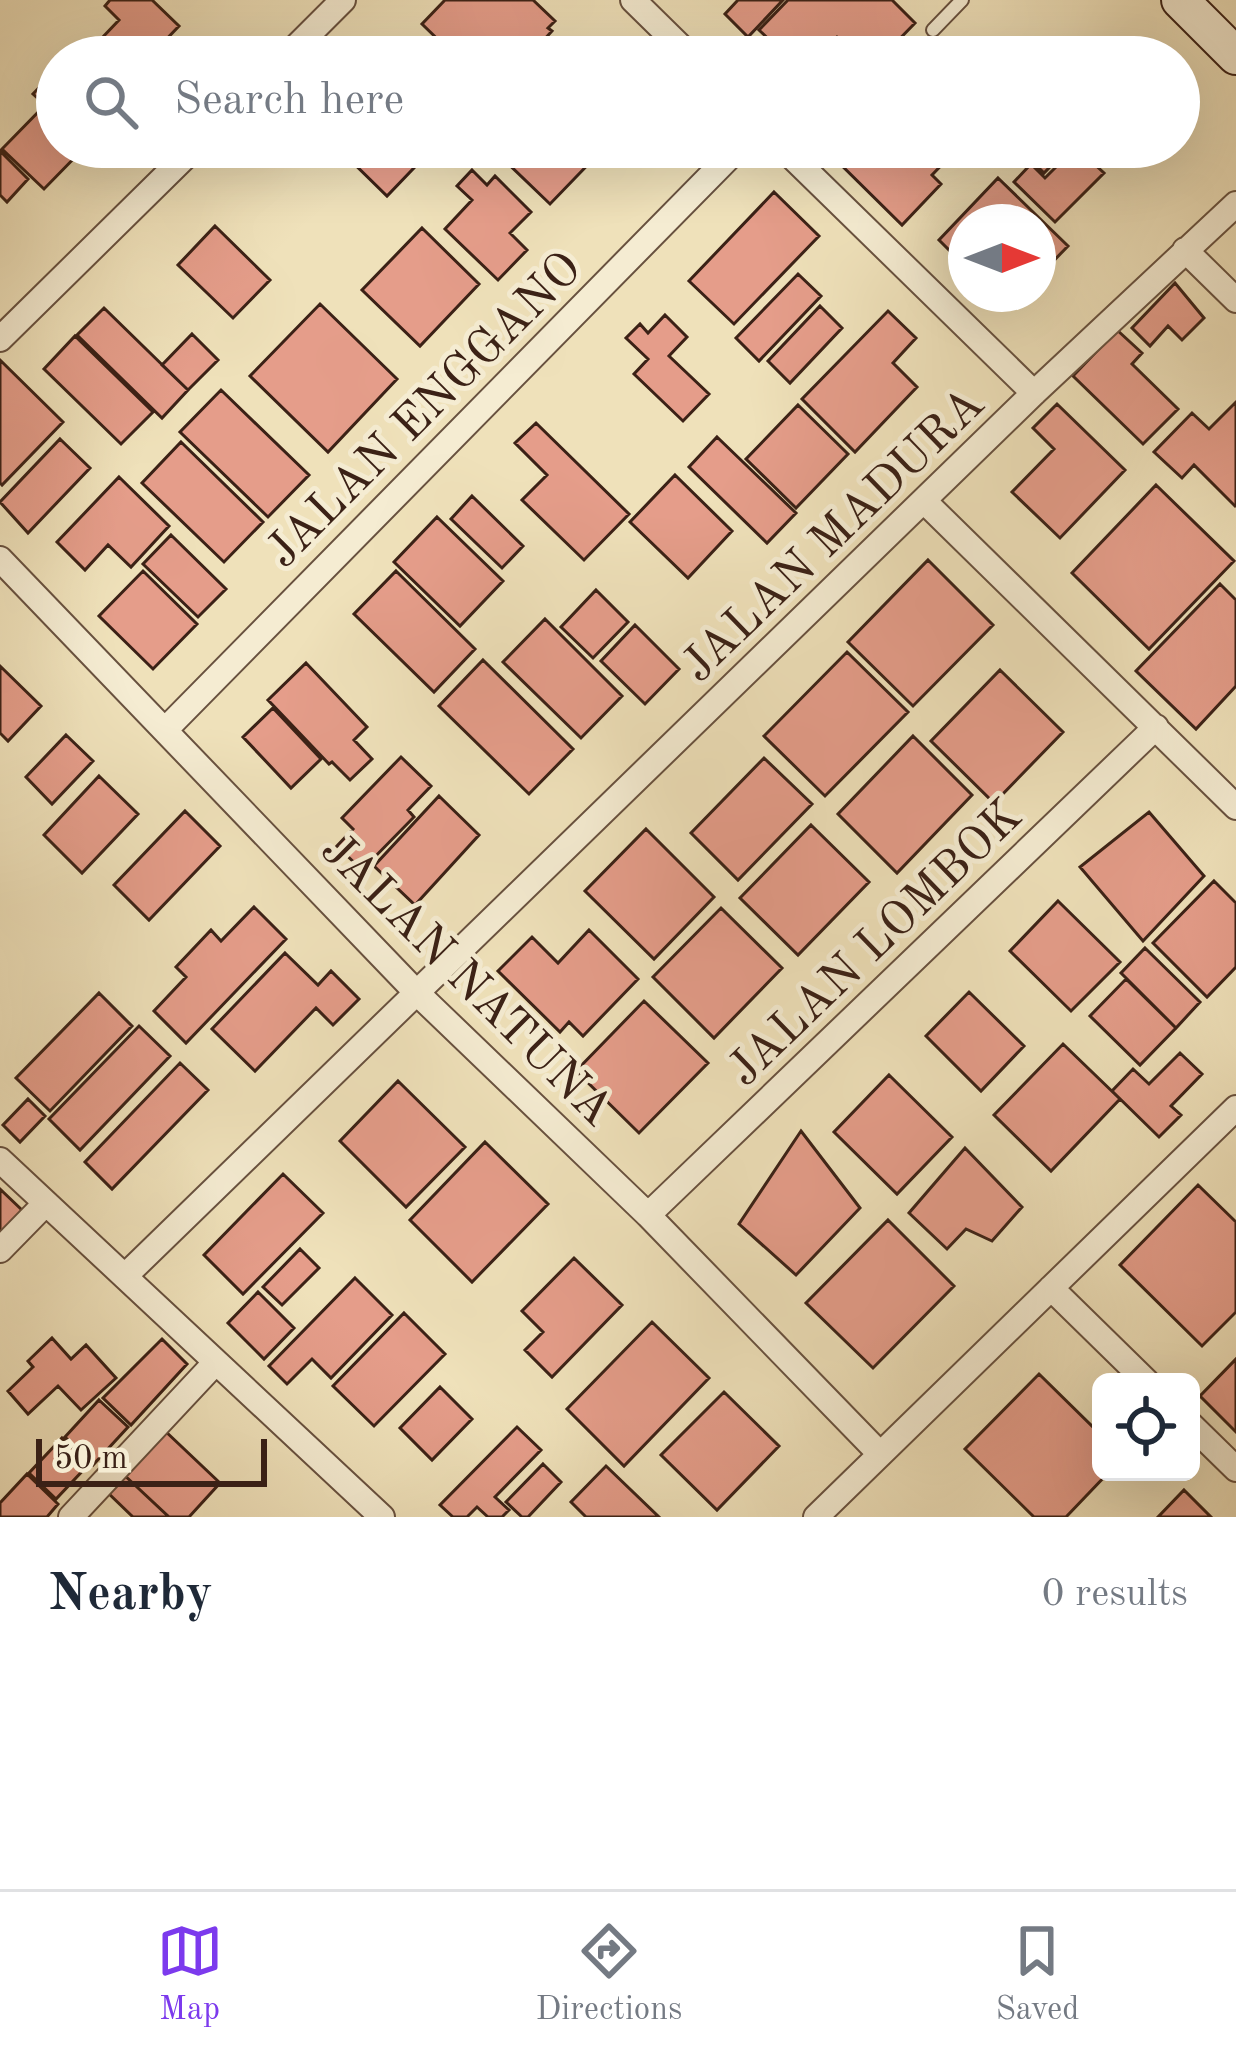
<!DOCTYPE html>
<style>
body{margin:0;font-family:"Old Standard TT",serif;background:#f6f6f7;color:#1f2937}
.controls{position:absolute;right:36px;bottom:36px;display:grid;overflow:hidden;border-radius:18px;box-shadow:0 12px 48px #0002}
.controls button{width:108px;height:108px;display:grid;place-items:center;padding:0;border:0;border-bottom:3px solid #e0e1e3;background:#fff;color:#1f2937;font:60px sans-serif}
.compass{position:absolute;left:948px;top:204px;width:108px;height:108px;border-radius:50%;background:#fff;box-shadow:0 12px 48px #0002;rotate:90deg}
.scale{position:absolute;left:36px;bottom:30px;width:231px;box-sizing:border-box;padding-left:12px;border:6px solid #3b2116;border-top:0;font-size:33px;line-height:42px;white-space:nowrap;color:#3b2116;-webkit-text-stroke:9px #f5ecd2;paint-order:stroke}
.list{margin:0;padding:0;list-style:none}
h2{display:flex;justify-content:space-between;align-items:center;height:156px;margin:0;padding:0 48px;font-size:51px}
h2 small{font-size:39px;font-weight:400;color:#747a83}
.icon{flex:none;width:66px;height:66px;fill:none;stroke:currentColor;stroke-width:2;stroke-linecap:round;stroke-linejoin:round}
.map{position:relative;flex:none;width:1236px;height:1517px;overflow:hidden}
.search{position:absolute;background:#fff;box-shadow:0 12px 48px #0002;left:36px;right:36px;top:36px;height:132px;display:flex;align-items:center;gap:30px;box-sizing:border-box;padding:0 42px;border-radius:66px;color:#747a83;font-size:45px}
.sheet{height:372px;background:#fff}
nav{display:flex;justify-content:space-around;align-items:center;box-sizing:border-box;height:168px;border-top:3px solid #e0e1e3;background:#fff;font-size:33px;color:#747a83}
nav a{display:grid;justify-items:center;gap:6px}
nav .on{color:#7c3aed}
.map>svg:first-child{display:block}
</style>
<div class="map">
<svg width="1236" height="1517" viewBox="0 0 1236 1517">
<rect width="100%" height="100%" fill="#efe1ba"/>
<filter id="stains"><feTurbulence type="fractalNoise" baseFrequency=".00167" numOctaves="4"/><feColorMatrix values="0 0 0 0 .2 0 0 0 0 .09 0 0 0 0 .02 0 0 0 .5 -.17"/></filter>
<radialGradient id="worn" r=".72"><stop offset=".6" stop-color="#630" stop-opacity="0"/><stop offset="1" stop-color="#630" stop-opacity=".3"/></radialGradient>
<path fill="#e59d8a" stroke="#3b2116" stroke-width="3" d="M110,0H152L179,26L160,46L168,57H119L101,39L119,20L105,6Z
M445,0H533L555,21L548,28L552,31L542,42L549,49L542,57H456L422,24Z
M738,0H783L748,37L725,14Z
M788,0H892L915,23L882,57H858L837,37L818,57H779L783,53L759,30Z
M57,69V147H85L44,189L2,149L45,105L33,94Z
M337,147H434L387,196Z
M501,147H601L603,149L550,204L496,152Z
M959,147L932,175L941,184L902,225L824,148Z
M1018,147H1069L1044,173Z
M1076,147L1104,173L1055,222L1014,182L1031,164L1045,178Z
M0,151L28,179L7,202L0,195Z
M472,170L487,185L495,176L531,212L510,233L527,250L498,280L445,229L472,200L457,186Z
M998,178L1068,246L1038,277V222H966V267L939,240Z
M774,192L819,236L734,324L689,281Z
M215,226L270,280L233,318L178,265Z
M422,228L479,284L420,346L362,290Z
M798,274L821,296L759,361L736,338Z
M1175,283L1204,318L1182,340L1168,326L1150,346L1132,328Z
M320,304L397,379L328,452L250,376Z
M820,306L842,328L790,383L768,361Z
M104,308L188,390L162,418L77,335Z
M888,311L916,338L893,363L917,387L855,452L802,399Z
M665,315L687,337L669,356L709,394L683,421L634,374L648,359L626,338L640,324L648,333Z
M1117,330L1142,353L1132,364L1178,409L1143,444L1073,376Z
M192,334L218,360L188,390L162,365Z
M75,336L153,412L121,444L44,369Z
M0,360L63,422L2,485L0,483Z
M221,390L309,475L268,517L180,432Z
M1236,402V505L1235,506L1194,465L1182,478L1154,452L1192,413L1209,429Z
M1057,404L1125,470L1060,538L1012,492L1054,449L1033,428Z
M798,405L848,454L796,508L746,459Z
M536,423L629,514L584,560L522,500L547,475L515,443Z
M717,437L796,513L767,543L689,467Z
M60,439L90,468L28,533L0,502Z
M181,442L263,522L224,562L142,483Z
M675,475L732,531L688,578L630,522Z
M119,477L169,526L131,567L108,545L85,570L57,542Z
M1156,485L1234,561L1149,649L1072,573Z
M472,496L523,546L502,568L451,519Z
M437,517L503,581L460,626L394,562Z
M171,535L226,589L198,617L143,564Z
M928,560L993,625L913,706L848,642Z
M143,571L197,624L153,669L99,616Z
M396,571L475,649L434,692L354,614Z
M1220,584L1236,600V686L1196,729L1136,671Z
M596,590L628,622L593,658L561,627Z
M545,619L622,696L581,738L503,662Z
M635,625L679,669L645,704L601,661Z
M847,652L908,712L825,796L764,736Z
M483,660L573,749L529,794L439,706Z
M306,663L367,727L354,740L372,759L350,780L332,762L329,764L268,700Z
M0,666L41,706L8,741L0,733Z
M1000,670L1063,732L994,803L931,741Z
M273,708L321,759L291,788L243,737Z
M66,735L93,761L52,804L26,777Z
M913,736L972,795L897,873L838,814Z
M401,757L431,786L408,810L414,817L362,870L337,846L353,829L342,818Z
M764,758L812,804L738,880L691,833Z
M99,776L138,814L82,873L44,835Z
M439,796L479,835L415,905L374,866Z
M185,811L220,846L149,920L114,885Z
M1149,812L1204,876L1143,941L1080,867Z
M811,825L869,882L798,955L740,898Z
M646,829L714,897L654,959L585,891Z
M1214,881L1236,903V967L1207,997L1153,943Z
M1058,901L1120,962L1071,1011L1010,951Z
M254,907L286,939L186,1043L154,1011L186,977L176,967L211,930L221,941Z
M721,908L782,968L714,1038L653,977Z
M589,930L638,979L583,1036L569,1022L560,1032L498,971L532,937L558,963Z
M1145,948L1200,1002L1176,1028L1121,973Z
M285,953L318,985L331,971L359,999L333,1025L316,1008L255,1071L212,1029Z
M1126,979L1176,1028L1140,1065L1090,1016Z
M969,992L1024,1046L981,1091L926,1036Z
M99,993L132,1026L50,1111L16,1078Z
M644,1001L708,1063L639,1133L576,1071Z
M139,1026L170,1056L80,1150L49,1119Z
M1063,1044L1120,1099L1051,1171L994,1115Z
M1180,1053L1202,1074L1171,1106L1181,1115L1159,1137L1112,1091L1133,1069L1149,1084Z
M180,1063L208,1090L112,1189L85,1162Z
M889,1075L952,1137L897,1194L834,1132Z
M398,1081L465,1147L406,1207L340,1141Z
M28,1099L45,1116L20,1142L3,1125Z
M801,1131L860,1208L796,1275L739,1224Z
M485,1142L548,1204L472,1282L410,1220Z
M965,1148L1022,1207L992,1241L966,1229L947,1249L909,1213Z
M283,1174L323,1213L243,1294L204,1255Z
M1198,1185L1236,1222V1312L1202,1346L1120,1265Z
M0,1189L23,1211L0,1235Z
M888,1220L954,1286L873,1368L806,1303Z
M300,1249L319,1268L282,1305L263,1287Z
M574,1258L622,1305L552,1377L525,1350L543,1332L522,1311Z
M355,1278L392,1315L331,1378L312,1359L287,1384L269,1366Z
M258,1292L294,1328L264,1359L228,1323Z
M404,1313L445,1354L374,1426L333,1386Z
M652,1322L709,1378L624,1466L567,1409Z
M52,1338L71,1359L86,1345L116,1378L81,1410L58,1386L28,1414L8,1391L33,1367L28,1361Z
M162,1339L187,1364L131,1425L103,1398Z
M1236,1359V1432L1200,1396Z
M1039,1374L1101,1435V1472H1109L1066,1517H1034L965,1449Z
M440,1387L472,1419L432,1460L400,1428Z
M724,1392L779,1446L717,1510L661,1455Z
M99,1400L128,1427L93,1465L65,1437Z
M517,1427L541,1450L495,1497L509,1510L502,1517H488L477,1507L467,1517H453L440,1505Z
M163,1429L220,1483L189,1517H169L122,1473Z
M62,1438L89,1464L56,1499L29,1473Z
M543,1464L561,1482L528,1517H522L506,1502Z
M606,1466L659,1517H586L571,1502Z
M122,1473L169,1517H133L106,1491Z
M27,1474L58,1504L47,1517H0V1503Z
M1184,1490L1211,1517H1158Z"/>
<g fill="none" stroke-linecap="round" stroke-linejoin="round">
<defs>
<path id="lane" d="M933,30L962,0"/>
<path id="street" d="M633,0L691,57
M286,57L343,0
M782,147L1034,393
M1185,250L1236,300
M0,339L195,147
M924,501L1236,807
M0,559L417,993L648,1215L880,1454
M166,729L739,147
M0,1160L382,1517
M648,1215L1156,727
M0,1250L46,1203
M125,1276L1034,393L1236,204
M1051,1288L1147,1382
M1191,1425L1236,1469
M71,1517L216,1362
M816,1517L1236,1108"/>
<path id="secondary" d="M1180,0L1236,56"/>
</defs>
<use href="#lane" stroke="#68513f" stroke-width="16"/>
<use href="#street" stroke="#68513f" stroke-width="28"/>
<use href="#secondary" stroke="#3b2116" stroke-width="40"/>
<use href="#lane" stroke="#f5ecd2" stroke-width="12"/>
<use href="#street" stroke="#f5ecd2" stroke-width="24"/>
<use href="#secondary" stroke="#f5ecd2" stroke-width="36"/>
</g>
<g text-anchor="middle" stroke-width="10" stroke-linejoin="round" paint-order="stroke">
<g font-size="48" fill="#3b2116" stroke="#f5ecd2">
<text transform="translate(422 408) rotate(-45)" y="17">JALAN ENGGANO</text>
<text transform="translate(831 533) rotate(-44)" y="17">JALAN MADURA</text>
<text transform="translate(873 941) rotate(-44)" y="17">JALAN LOMBOK</text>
<text transform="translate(469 978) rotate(45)" y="17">JALAN NATUNA</text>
</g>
</g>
<rect width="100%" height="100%" filter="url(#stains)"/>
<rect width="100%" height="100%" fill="url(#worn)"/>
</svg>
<div class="controls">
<button><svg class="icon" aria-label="locate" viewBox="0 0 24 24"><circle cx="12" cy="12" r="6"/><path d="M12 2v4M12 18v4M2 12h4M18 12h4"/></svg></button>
</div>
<svg class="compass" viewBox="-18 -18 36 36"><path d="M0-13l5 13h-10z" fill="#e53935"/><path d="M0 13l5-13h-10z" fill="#747a83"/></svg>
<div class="scale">50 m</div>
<div class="search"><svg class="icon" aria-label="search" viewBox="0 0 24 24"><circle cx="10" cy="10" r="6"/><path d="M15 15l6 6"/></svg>Search here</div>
</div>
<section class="sheet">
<h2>Nearby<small>0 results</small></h2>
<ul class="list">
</ul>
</section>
<nav>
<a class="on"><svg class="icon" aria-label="map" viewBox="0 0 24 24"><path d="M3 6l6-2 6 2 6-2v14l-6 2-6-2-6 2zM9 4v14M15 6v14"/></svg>Map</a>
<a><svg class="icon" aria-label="directions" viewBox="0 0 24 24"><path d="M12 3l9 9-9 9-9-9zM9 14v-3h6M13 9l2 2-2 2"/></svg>Directions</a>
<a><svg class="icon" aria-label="saved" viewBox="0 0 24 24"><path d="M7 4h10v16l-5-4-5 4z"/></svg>Saved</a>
</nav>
